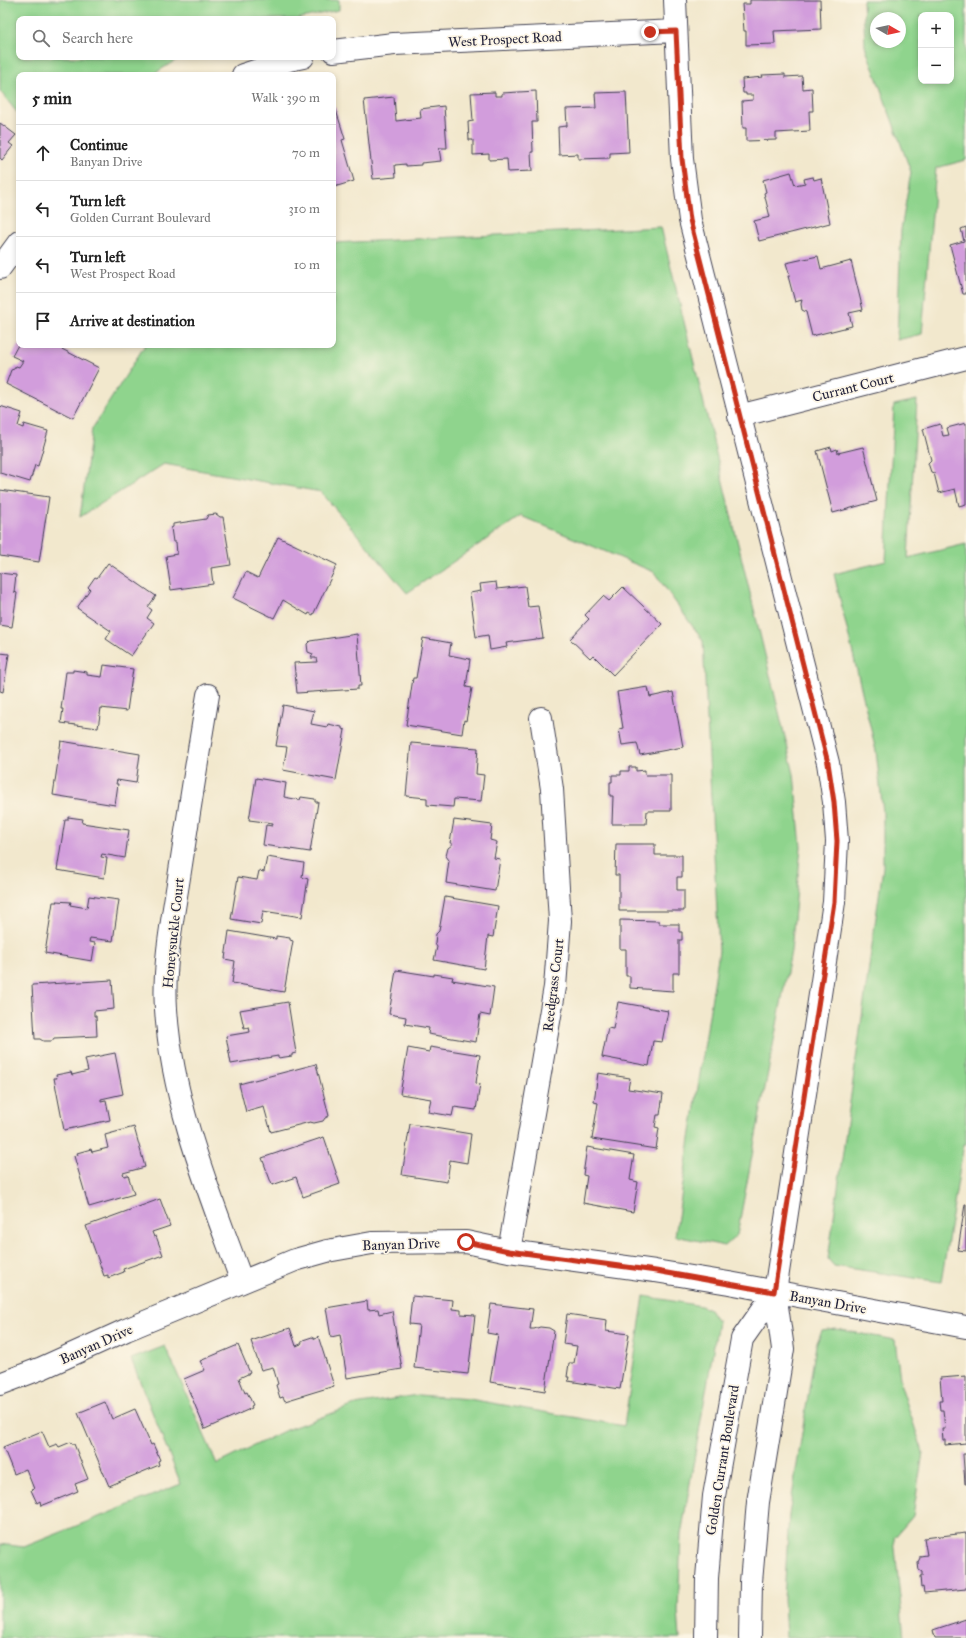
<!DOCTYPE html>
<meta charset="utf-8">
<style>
body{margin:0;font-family:"IM FELL Great Primer",serif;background:#f6f6f6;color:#222}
.controls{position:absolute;right:12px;top:12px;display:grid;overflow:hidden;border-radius:8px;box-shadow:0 2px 6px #0003}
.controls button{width:36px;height:36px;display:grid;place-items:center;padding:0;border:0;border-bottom:1px solid #e0e0e0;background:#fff;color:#222;font:20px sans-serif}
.compass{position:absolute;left:870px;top:12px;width:36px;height:36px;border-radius:50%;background:#fff;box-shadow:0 2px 6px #0003;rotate:99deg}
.stop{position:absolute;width:12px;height:12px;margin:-9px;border:3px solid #c8321e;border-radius:50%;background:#fff}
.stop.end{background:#c8321e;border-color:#fff;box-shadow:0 1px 4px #0008}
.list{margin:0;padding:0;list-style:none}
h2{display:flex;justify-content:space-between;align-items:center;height:52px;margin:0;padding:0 16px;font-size:17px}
h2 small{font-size:13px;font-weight:400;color:#767676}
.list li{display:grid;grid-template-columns:26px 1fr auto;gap:12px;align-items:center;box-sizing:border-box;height:56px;padding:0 16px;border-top:1px solid #e0e0e0}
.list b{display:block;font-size:15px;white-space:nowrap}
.list p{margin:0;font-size:13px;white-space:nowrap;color:#767676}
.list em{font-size:13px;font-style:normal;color:#767676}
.icon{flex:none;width:22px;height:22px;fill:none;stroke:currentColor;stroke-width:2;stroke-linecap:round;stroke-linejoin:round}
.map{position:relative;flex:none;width:966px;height:1638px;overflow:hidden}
.search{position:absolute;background:#fff;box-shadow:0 2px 6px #0003;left:16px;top:16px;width:320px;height:44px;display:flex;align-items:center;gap:10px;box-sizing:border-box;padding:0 14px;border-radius:8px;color:#767676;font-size:15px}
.panel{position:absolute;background:#fff;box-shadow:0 2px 6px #0003;left:16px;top:72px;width:320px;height:276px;border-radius:8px}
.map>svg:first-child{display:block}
</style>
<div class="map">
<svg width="966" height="1638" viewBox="0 0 966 1638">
<rect width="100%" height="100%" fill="#fcf5e5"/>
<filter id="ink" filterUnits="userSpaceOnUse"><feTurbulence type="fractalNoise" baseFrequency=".025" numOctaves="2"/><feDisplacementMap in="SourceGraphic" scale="8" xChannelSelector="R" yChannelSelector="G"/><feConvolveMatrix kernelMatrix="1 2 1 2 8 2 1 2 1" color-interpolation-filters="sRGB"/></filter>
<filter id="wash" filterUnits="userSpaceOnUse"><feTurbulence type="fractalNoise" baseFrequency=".012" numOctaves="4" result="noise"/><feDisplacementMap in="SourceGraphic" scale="16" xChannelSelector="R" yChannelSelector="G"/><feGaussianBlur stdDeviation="0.9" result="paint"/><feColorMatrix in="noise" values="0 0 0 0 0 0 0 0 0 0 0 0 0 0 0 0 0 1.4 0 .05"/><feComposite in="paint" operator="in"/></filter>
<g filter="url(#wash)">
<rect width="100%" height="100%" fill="#f2e8cd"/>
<path fill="#8fd48d" stroke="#587b64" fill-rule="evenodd" d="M0,0H339V10L297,19H19V57H181L152,75H19V115L0,91Z
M863,0H966V160L936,168L922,334L897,340L901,230L911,172L865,46ZM921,15H951V81H921ZM876,18H900V42H876Z
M661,227L794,774L801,847L791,951L737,1235L725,1246L675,1236L719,951L703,641L654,572L521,516L407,593L321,492L164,464L80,517L92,429L145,345H333V243Z
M917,400L908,558L966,544V1144H964L941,1282L834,1266L828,1259L883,867V812L876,751L834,574L886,561L894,405Z
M644,1296L701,1306L710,1310L718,1322L681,1535L678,1611L680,1638H0V1544L24,1547L181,1484L131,1359L165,1346L217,1464L286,1430L355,1405L418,1395L469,1399L624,1426Z
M836,1329L895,1340L901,1386L923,1452L913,1516L894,1538L904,1638H786L784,1599L789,1515L816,1345L822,1331Z"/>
<g id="blocks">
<path fill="#d29ddc" d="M750,0H820L821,29L774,31L775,44L746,45V31H744L742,4H750Z
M785,74V77L802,76L803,89L812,88L813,111H809L810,131L776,133V140L746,141V128H743L742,101L753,100V95H746V93H743L742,79L763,77L762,75Z
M536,91L537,122H532L533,152H531L532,171L508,172L507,159L489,160V154L473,155V140H469L468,122L473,121L471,93L495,92V96H502V93Z
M626,92L629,152L610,153V158L578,159V154L559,155L558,127L567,126L566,109L596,108L595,93Z
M394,97L396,121L421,118L420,109L444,106L447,148H439L441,161L421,163V165L406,166V164L395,165L396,177L373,179L364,100Z
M335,107L345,139L342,140L354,181L334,187L333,108Z
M0,123L16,135L9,143L13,146L2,160L0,158Z
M791,172L795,185L805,183L804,179L813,177L814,180L821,178L830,223L759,241L754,221L770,217L764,193L766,192L763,180Z
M966,227V294H963L950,245L964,241L961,229Z
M818,256L821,269L851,261L863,310L849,313L852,326L812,336L806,312L802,310L801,304L802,300L795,302L788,276H790L786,263Z
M18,345H54L99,368L73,418L6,384L11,370L14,369L16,366L19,367L23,361L12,356Z
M0,406L22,413L18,426L23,428L24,424L48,431L38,466L35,465L30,482L0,473Z
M966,423V504L959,506L955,489L939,493L934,473L931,472L928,463L931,460L923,429L940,424L943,436L949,435L947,428Z
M831,447L832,451L837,449L838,453L863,447L877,501L833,513L817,451Z
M0,490L49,497L39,562L0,556Z
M216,514L220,517H223L231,565L211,568L213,584L171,590L166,556L177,554L176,542H173L171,528L173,527V524L206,519L208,515Z
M278,537L337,565L313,615L309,613L308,615L283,600L274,618L233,598L246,572L258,578Z
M108,563L156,596L148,607L152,610L147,618L154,623L131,656L106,639L111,631L77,608L90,589L88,587L95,577L97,578Z
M0,573L16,575L14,592L17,593L12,627L0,625Z
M496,582L497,589L525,586L528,607L538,606L543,638L506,643L507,647L490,650L488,635L476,637L470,593L481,591L480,584Z
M623,587L662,624L613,675L593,655L590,658L570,639L589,619L585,615L603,596L609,601Z
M357,634L361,686H358V689L297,693L294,663L317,662L316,658H311L313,654L308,652L307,644L310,641Z
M423,638L451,643L449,655L470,659L466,687L472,688L466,721L464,720L462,734L406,725L413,678H416Z
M0,653L9,654L3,692L0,691Z
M104,665L133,669L127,711L101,708L98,728L61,723L63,709H61L66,672H73V670L87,672V675L102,677Z
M648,687L650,697L673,692L683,747L640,755L637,743L622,745L619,729L623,728L617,692Z
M283,705L314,711L311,724L327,727L328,724L342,727V729L345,730L336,780L283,770L287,747L276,746Z
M61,741L140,754L136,783L117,780L116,784H118L115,805L53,795Z
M411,743L478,748L476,774L484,775L481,801L454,799L453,807L427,805V798L406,796Z
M629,767H636V771L645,770V775H671V811H647L646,824H612L613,796H610V782H612V775H621V771H629Z
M256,778L286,783L284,797L300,800L301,797L315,799V802H318L310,852L263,845L266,825L272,826L273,823L249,820Z
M68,817L83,819L82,823L129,830L125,858L102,854L101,857L107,858L104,878L57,870L65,820H68Z
M454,820L492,825L490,840L497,842L494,858L500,859L495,891L446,883L449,860L446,856L448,848L452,845V843H450Z
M616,844H655V855H682V877H677V890H684V911H619V875H615Z
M267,857L304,863L302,877L308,879L302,917L263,911L261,924L231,919L238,877L257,880L259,871L264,872Z
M89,896L119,900L113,941L90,938L89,942L95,943L92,961L45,953L53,902H57L56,901L71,902L70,905L87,908Z
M445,897L498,906L493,937L488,936L484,969L434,960L437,947L435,944L436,934L439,931Z
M620,920L659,921V924H679V932H682V940H679V973H673V991L630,988V976H626V949H620Z
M229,931L276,939V936L290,938V940L293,941L284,992L232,983L235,961L225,959Z
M396,970L434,976V974L453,977L452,980L494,987L490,1016L480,1014L476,1042L428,1034L429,1028L405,1024L406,1017L389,1014Z
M112,980L114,1009L94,1011V1016H96L97,1036L54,1038L52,1041H43L40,1039H35L32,985Z
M288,1002L296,1053L292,1054V1056L278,1058V1056L231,1064L226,1036L250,1032L249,1027L244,1028L240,1010Z
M618,1002L668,1011L662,1042L653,1041L649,1066L602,1057L608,1028L613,1029Z
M430,1047L480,1055L476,1083L480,1084L476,1110L454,1107L452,1116L428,1112L431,1099L400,1094L408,1048L429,1052Z
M115,1053L123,1094L101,1099V1101L106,1100L110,1120L64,1130L54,1078H57L56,1075L71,1072L72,1075L88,1071L85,1059Z
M316,1064L329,1116L325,1118L323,1121L314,1123L310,1122L271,1132L264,1107L246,1112L239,1084Z
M598,1073L630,1078L628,1089L663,1094L660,1115H657L655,1127L659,1128L656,1149L592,1139L598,1103L594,1102Z
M410,1124L471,1134L467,1163L450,1160L447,1182L402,1175Z
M134,1127L145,1167L123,1173L124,1176L128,1175L134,1194L89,1207L74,1156L78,1155L77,1153L91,1149L92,1152L108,1148L105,1135Z
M324,1137L340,1184L303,1197L296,1177L272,1185L262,1158Z
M587,1147L634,1155L630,1180L638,1182L633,1212L583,1203L587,1176L583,1175Z
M160,1199L170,1226L152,1232L154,1237L156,1236L163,1255L123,1269L124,1272L108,1278V1275L104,1276L86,1226Z
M965,1204H966V1251L958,1250Z
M412,1296L453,1300L452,1309L461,1310V1314L475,1315L468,1374L414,1368L419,1325L409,1324Z
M367,1301L368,1310L378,1309L379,1314L392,1311L402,1369L347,1378L340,1335L331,1337L326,1308Z
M491,1304L533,1309L530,1329H534L540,1327L549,1328L554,1331L545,1391L490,1382L498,1335L487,1333Z
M567,1314L607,1320L606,1331L629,1334L620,1389L568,1381L569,1377H567L569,1363H574L577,1346L563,1344Z
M290,1328L296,1346L301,1344L303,1340L312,1337L316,1339L318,1336L334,1386L285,1401L283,1397L280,1398L276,1385L278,1384L273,1367L261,1370L251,1341Z
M238,1345L250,1373L239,1378L245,1393L247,1392L253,1405L251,1406L252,1408L205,1429L184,1379L205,1370L200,1361Z
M966,1376V1443L945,1445V1440H943L942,1429H945L943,1410H940L939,1401H942L940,1378Z
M105,1402L112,1419L135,1409L151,1445L153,1444L160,1460L158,1461L159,1465L109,1486L78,1413Z
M42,1431L49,1447L57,1444L59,1447L71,1442L72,1444H74L88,1479L75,1484L78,1491L41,1506L40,1501L37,1503L31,1490L34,1489L26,1469L14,1474L3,1447Z
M963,1454H966V1484H965Z
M966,1533V1589L924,1593L923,1587L921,1588L920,1576H922V1572L919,1570L918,1562L920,1558V1556L927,1555L924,1538Z
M966,1619V1638H935L933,1630Z"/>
</g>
</g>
<g filter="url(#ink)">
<use href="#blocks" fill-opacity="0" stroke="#414051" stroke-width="1"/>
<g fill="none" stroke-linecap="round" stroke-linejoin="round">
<defs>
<path id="minor" d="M675,0L682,159L690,220L828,763L834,802L837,841L834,902L775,1292L783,1349L758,1502L751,1582L750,1638
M333,51L394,44L676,31
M243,75L289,60L303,57
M0,268L19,242
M739,416L966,358
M208,695C198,754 189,812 180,871C173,917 163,963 166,1009C172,1104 210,1194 242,1282
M509,1251L555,987L560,921L552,789L541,718
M0,1384L42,1368L126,1330L295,1260L327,1251L372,1243L466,1242L509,1251L655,1271L729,1283L966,1327
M706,1638L707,1578L714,1496L742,1339L775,1292"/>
</defs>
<use href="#minor" stroke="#414051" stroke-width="24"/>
<use href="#minor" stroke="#fff" stroke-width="22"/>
</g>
</g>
<g fill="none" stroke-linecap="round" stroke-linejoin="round" filter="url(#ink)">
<path stroke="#c8321e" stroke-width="5" d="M466,1242L509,1251L656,1271L774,1292L834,902L837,841L834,802L828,763L690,220L682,159L676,31L650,32"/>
</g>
<g text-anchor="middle" stroke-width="3.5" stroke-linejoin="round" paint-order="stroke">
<g font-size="14" fill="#22223b" stroke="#fcf5e5">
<text transform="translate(505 39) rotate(-3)" y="5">West Prospect Road</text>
<text transform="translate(853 387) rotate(-14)" y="5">Currant Court</text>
<text transform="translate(173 933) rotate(-84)" y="5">Honeysuckle Court</text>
<text transform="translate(553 985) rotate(-83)" y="5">Reedgrass Court</text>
<text transform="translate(401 1244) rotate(-2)" y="5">Banyan Drive</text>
<text transform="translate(828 1302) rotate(10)" y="5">Banyan Drive</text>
<text transform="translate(96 1344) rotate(-24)" y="5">Banyan Drive</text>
<text transform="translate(722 1460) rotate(-81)" y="5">Golden Currant Boulevard</text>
</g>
</g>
</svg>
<div class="controls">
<button>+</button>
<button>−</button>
</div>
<svg class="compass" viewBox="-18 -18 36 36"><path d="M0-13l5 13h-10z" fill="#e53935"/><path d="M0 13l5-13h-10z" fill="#767676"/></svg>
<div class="stop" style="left:466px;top:1242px"></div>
<div class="stop end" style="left:650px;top:32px"></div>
<div class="search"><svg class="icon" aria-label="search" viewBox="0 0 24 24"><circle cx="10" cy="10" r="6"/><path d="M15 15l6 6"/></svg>Search here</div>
<section class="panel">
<h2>5 min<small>Walk · 390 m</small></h2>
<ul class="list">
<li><svg class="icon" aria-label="ahead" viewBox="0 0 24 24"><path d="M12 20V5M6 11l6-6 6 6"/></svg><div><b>Continue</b><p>Banyan Drive</p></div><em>70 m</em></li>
<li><svg class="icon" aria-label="left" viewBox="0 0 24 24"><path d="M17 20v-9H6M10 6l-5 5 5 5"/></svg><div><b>Turn left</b><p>Golden Currant Boulevard</p></div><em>310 m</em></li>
<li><svg class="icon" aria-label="left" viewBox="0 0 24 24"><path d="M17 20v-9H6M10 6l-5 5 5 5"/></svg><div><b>Turn left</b><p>West Prospect Road</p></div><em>10 m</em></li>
<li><svg class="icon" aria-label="arrive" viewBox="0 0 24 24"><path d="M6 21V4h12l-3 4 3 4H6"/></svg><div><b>Arrive at destination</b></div></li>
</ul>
</section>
</div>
